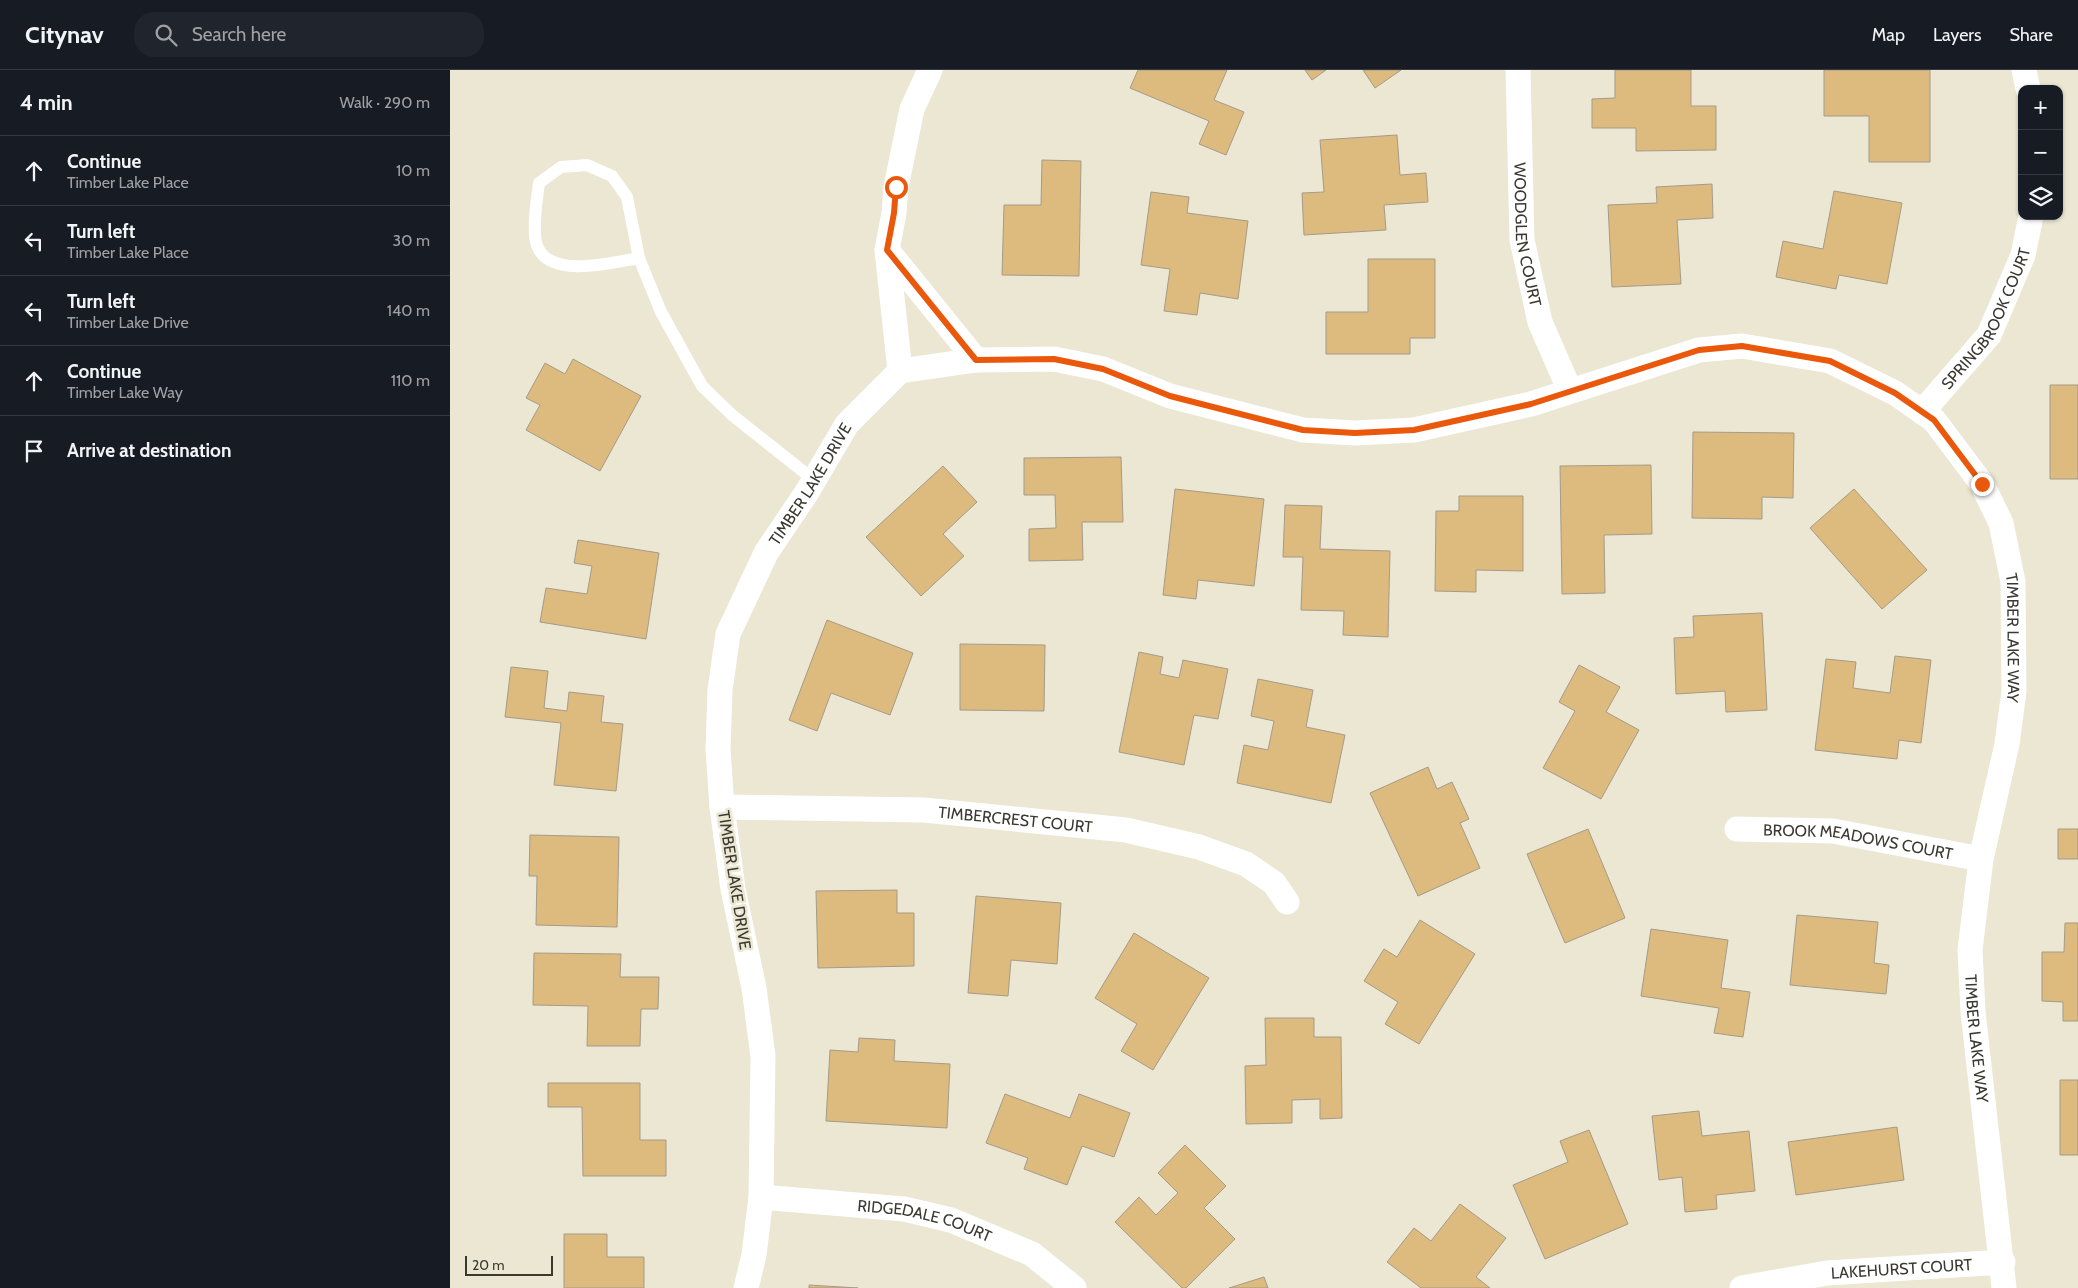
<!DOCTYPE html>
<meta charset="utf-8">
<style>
body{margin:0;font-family:Cabin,sans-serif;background:#20242c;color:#f1f3f6}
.controls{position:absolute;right:15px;top:15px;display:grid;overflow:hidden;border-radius:10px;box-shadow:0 1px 4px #0004}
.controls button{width:45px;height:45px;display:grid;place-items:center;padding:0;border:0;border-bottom:1px solid #363941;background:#171b24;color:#f1f3f6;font:25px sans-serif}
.scale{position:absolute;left:15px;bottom:12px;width:88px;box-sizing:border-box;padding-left:5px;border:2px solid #3a3931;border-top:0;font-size:14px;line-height:18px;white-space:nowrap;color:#3a3931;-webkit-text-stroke:4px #ebe7d2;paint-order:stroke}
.stop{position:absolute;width:15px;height:15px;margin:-11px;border:4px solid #ea580c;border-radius:50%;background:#fff}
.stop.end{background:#ea580c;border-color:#fff;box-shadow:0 1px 5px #0008}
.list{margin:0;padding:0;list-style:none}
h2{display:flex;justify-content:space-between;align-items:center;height:65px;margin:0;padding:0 20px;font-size:21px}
h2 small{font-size:16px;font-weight:400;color:#9ea1a6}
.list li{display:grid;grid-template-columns:32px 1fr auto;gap:15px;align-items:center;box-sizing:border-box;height:70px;padding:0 20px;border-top:1px solid #363941}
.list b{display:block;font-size:19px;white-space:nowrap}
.list p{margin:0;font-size:16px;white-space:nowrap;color:#9ea1a6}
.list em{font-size:16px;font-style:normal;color:#9ea1a6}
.icon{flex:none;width:28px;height:28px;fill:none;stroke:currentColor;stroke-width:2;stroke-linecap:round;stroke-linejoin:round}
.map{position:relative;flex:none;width:1628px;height:1218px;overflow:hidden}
header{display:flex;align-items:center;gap:30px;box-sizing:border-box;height:70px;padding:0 25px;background:#171b24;border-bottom:1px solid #363941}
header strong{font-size:24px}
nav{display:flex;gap:28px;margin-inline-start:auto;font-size:18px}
.search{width:350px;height:45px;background:#20242c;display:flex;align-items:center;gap:12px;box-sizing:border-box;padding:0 18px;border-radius:20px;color:#9ea1a6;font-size:19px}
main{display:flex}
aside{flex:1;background:#171b24}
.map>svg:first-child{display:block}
</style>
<header>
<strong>Citynav</strong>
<div class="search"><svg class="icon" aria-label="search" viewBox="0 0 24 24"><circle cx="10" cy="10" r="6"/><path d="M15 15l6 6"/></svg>Search here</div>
<nav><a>Map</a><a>Layers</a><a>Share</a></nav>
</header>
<main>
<aside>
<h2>4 min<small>Walk · 290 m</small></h2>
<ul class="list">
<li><svg class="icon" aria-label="ahead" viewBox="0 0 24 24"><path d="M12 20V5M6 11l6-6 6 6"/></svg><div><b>Continue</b><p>Timber Lake Place</p></div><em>10 m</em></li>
<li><svg class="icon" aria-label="left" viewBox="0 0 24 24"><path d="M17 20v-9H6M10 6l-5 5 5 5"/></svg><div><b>Turn left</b><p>Timber Lake Place</p></div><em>30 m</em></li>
<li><svg class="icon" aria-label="left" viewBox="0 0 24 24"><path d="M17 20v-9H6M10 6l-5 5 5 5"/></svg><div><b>Turn left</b><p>Timber Lake Drive</p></div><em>140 m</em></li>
<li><svg class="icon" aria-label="ahead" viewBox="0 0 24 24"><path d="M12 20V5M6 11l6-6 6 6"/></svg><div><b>Continue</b><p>Timber Lake Way</p></div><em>110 m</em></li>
<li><svg class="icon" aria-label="arrive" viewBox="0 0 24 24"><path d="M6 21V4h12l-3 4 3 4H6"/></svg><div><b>Arrive at destination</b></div></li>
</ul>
</aside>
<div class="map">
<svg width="1628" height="1218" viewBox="0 0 1628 1218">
<rect width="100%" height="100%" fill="#ebe7d2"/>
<path fill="#ddba7e" stroke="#a59b89" d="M688,0H777L764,30L794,42L776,85L749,74L759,51L680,18Z
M855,0H876L862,10Z
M913,0H951L925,18Z
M1165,0H1241V36H1266V80L1186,81V58H1142V29L1165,28Z
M1374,0H1480V92H1419V46H1374Z
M947,65L950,105L976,103L978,132L934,135L936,160L854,165L852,123L874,122L870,70Z
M592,90L631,91L629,206L552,205L554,135H591Z
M1262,114L1263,148L1227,150L1231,214L1162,217L1158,135L1207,133L1206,117Z
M1384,121L1452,133L1437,214L1389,205L1386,219L1326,207L1333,171L1373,179Z
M701,122L739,127L737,143L798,151L788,229L750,223L747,245L714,241L720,199L691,195Z
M918,189H985V268H960V284H876V242H918Z
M123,289L191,326L150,401L76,360L90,335L76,328L95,293L115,304Z
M1600,315H1628V409H1600Z
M1243,362L1344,363L1343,428L1312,427V449L1242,448Z
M671,387L673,452H632L633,490L579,491V459L606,458L605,425H574V388Z
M1201,395L1202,464L1154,465L1155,523L1112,524L1110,396Z
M493,396L527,432L493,464L514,486L471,526L416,467Z
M725,419L814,429L804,516L748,510L746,529L713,525Z
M1404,419L1477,500L1432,539L1360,458Z
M1009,426H1073V501L1026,500V522L985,521L986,441H1009Z
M835,435L872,436L870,479L940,481L938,567L893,565L894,541L851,540L853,487H833Z
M128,470L209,483L196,569L90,552L96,518L137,524L142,496L124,493Z
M1312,543L1317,640L1276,642L1275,621L1226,624L1224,568L1244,567L1243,546Z
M377,550L463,583L440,645L381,623L367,661L339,650Z
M510,574L595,575L594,641L510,640Z
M689,582L713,587L710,604L729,608L733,590L778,599L768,649L744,645L734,695L669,682Z
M1445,586L1481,590L1471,673L1449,670L1447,689L1365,680L1376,589L1406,592L1403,618L1440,623Z
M1129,595L1170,617L1156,642L1189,660L1151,729L1093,698L1125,641L1109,632Z
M61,597L98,601L94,638L117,641L119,622L154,626L151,652L173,654L166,721L104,715L111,653L55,647Z
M808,609L863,620L856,657L895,665L881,733L787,713L794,675L818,680L824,651L801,646Z
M978,697L987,719L1002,712L1019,749L1010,753L1030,798L968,826L920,723Z
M1138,759L1175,848L1115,873L1077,784Z
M1608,759H1628V789H1608Z
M80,765L169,767L167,857L86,855L87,806H79Z
M447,820V843H464V896L368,898L366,821Z
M526,826L611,833L607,894L561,890L558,926L518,923Z
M1347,845L1428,852L1424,893L1439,895L1436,924L1340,915Z
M970,850L1025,884L969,974L935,954L948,932L914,911L934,879L947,887Z
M1615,853H1628V951H1613V932L1592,931V882H1614Z
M1201,859L1278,870L1271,918L1300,922L1293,967L1264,963L1269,938L1191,926Z
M684,863L759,908L703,1000L671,981L687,954L645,928Z
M84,883L171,884L170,907H209L208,939H191L190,976H137L138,936L83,935Z
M815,948H864V967H891L892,1048L870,1049V1029L842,1030V1053L796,1054L795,996L816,995Z
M409,968L445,970L444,991L500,994L497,1058L376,1051L380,980L408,982Z
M1610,1010H1628V1085H1610Z
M98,1013H190V1070H216V1106H133L132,1037H98Z
M555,1024L620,1048L629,1024L680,1043L664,1087L632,1076L617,1115L574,1099L578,1088L536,1073Z
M1249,1041L1252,1066L1299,1061L1305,1121L1266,1125L1267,1139L1235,1142L1232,1107L1209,1110L1202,1046Z
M1447,1057L1454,1110L1346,1125L1338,1072Z
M1139,1060L1178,1154L1095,1189L1063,1115L1118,1092L1110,1071Z
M735,1075L776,1116L754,1138L785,1169L736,1218H732L665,1152L689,1127L706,1145L728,1123L708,1103Z
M1010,1134L1056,1168L1026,1207L1040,1218H971L937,1192L964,1158L981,1171Z
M114,1164H157V1187H194V1218H114Z
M814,1207L818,1218H779Z
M359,1215L408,1218H359Z"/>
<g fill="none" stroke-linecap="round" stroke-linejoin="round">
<path stroke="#fff" stroke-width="12" d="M189,188C164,192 103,209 88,178C81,165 87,128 89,113L111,97L137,95L162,106L177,127L189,188L211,242L252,316L282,345L364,410"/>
<g stroke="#fff" stroke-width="25">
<path id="s1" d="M1068,0L1072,170L1090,252L1120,321"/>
<path d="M1574,0L1578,19"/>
<path d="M437,180L526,290"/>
<path d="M450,301L437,180L444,143L446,117L462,39L480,0"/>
<path id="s2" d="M1472,342L1539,265L1573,185L1581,146"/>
<path id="s3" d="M272,737L474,740L676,760L749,777L796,794L824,813L837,832"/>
<path id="s4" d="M1287,759L1383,761L1531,789"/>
<path id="s5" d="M311,1127L454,1139L501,1150L582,1184L624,1218"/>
<path id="s6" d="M296,1218L304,1185L311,1127L313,986L304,918L283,819L272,737L268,679L270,620L278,564L316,483L357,422L397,354L450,301L526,290L604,289L653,299L720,326L853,360L905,363L964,360L1081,334L1249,280L1292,276L1380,291L1445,323L1484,350L1532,414L1551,453L1563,512L1564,621L1557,674L1531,789L1520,880L1523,942L1554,1218"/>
<path id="s7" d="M1292,1218L1377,1203L1553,1192"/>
</g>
</g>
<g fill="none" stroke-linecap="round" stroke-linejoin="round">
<path stroke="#ea580c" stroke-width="6" d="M446,117L444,143L437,180L526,290L604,289L653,299L720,326L853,360L905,363L964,360L1081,334L1249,280L1292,276L1380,291L1445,323L1484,350L1532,414"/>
</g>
<g text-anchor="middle" stroke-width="5" stroke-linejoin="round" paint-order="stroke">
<g font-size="16" fill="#3a3931" stroke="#ebe7d2">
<text dy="6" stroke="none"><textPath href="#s1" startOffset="165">WOODGLEN COURT</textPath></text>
<text dy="6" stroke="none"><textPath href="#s2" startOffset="115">SPRINGBROOK COURT</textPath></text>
<text dy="6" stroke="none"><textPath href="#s6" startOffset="831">TIMBER LAKE DRIVE</textPath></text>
<text dy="6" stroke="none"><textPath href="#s6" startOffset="2290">TIMBER LAKE WAY</textPath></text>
<text dy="6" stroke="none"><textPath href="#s3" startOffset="294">TIMBERCREST COURT</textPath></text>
<text dy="6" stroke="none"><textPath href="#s4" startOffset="122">BROOK MEADOWS COURT</textPath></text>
<text transform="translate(285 810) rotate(81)" y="6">TIMBER LAKE DRIVE</text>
<text dy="6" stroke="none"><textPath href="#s6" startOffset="2695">TIMBER LAKE WAY</textPath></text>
<text dy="6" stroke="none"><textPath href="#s5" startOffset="166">RIDGEDALE COURT</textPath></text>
<text dy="6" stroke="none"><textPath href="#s7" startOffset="161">LAKEHURST COURT</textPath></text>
</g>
</g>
</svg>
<div class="controls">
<button>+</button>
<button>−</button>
<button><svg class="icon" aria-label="layers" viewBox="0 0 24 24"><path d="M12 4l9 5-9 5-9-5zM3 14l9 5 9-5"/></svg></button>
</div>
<div class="scale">20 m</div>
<div class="stop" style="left:446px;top:117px"></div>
<div class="stop end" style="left:1532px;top:414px"></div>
</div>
</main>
